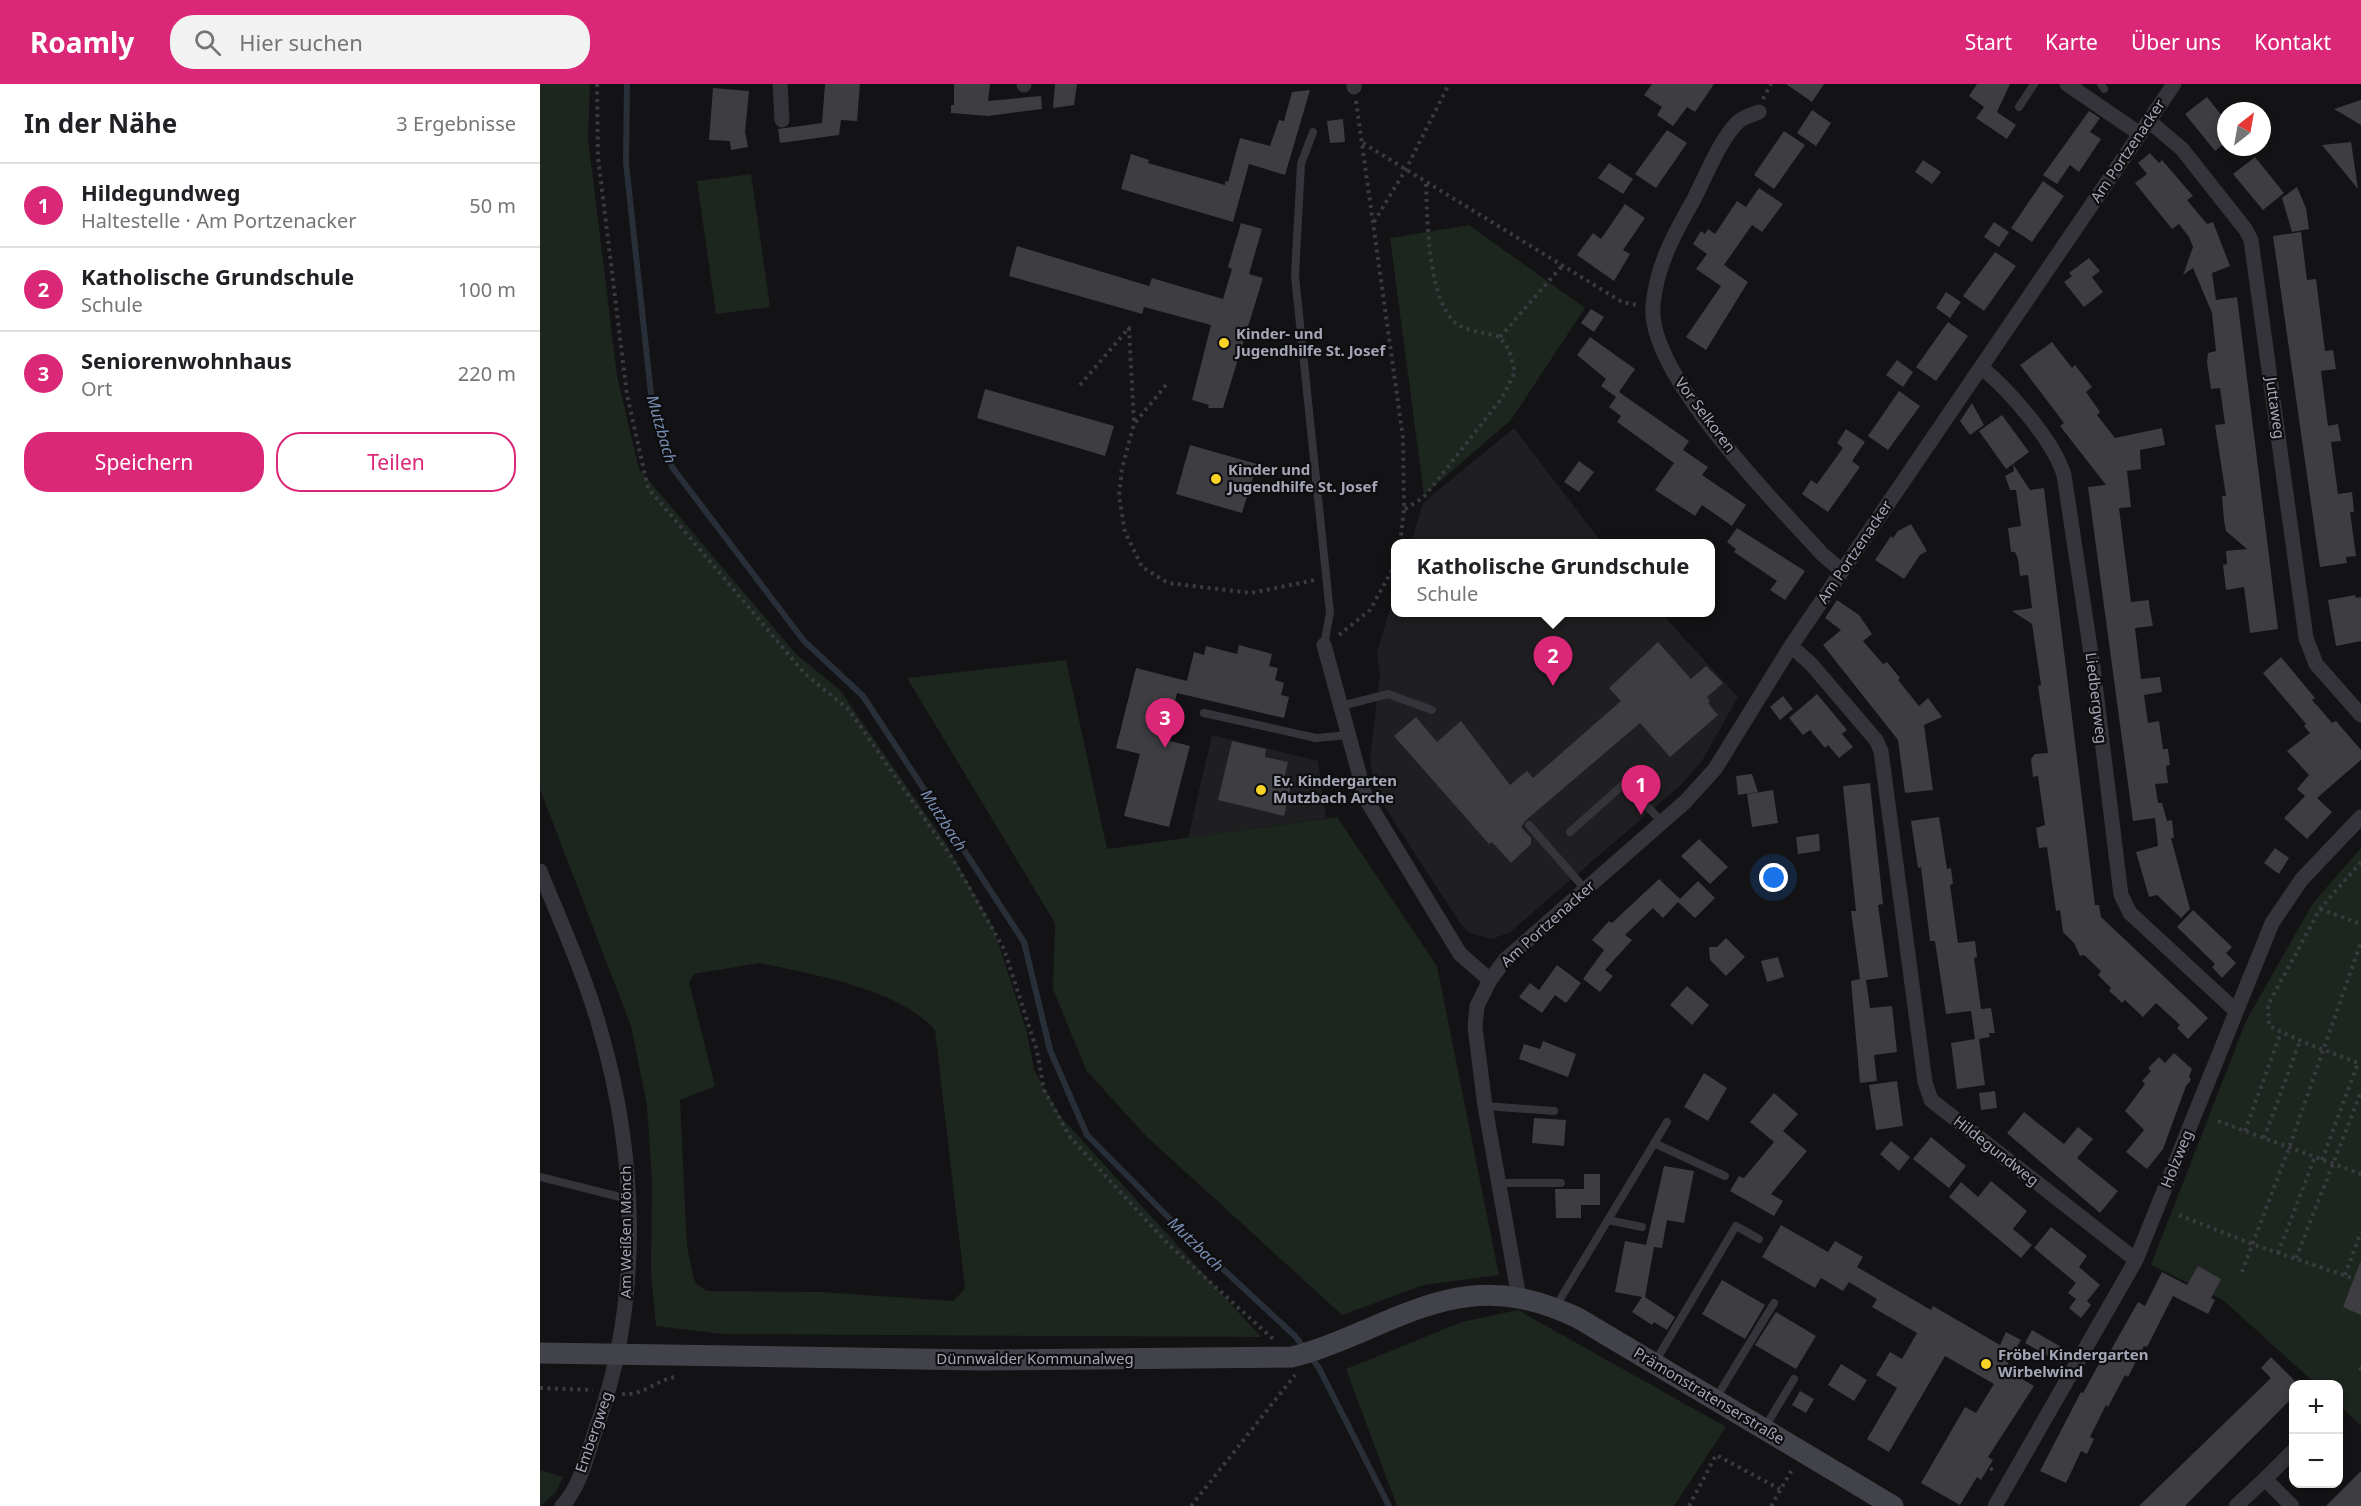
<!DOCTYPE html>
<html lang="de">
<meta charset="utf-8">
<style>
body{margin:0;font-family:"Noto Sans",sans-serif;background:#f2f2f2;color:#202124}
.controls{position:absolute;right:18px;bottom:18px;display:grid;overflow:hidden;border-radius:12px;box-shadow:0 3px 9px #0003}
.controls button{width:54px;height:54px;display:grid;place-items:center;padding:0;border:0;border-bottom:2px solid #e0e0e0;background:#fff;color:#202124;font:30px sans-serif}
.compass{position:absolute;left:1677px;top:18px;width:54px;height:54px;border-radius:50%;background:#fff;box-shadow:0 3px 9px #0003;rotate:31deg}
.you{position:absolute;left:1234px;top:794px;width:21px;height:21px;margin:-15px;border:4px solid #fff;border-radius:50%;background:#1a73e8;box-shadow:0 0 0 9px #1a73e833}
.badge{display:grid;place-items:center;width:39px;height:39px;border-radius:50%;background:#db2777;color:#fff;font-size:20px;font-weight:700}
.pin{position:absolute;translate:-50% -50px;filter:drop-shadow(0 2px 3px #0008)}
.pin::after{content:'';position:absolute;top:32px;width:21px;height:18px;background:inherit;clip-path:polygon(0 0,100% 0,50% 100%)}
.popup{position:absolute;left:851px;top:455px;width:324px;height:78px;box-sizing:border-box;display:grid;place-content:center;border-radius:12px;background:#fff;filter:drop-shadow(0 2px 4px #0005);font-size:20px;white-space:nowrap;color:#757577}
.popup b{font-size:22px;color:#202124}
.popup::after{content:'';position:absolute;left:50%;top:100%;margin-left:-12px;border:12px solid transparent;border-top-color:#fff}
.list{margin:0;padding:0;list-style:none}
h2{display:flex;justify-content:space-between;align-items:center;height:78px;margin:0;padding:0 24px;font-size:26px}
h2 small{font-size:20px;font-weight:400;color:#757577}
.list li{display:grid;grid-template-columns:39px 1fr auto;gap:18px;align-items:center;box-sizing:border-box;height:84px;padding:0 24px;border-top:2px solid #e0e0e0}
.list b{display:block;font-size:22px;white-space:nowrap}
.list p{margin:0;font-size:20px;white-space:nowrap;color:#757577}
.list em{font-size:20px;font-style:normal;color:#757577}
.actions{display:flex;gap:12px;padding:18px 24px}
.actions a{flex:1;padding:14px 0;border:2px solid #db2777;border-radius:24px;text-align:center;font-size:21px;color:#db2777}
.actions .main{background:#db2777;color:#fff}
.icon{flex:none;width:33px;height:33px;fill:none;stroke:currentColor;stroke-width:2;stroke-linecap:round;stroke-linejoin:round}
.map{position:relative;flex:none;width:1821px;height:1422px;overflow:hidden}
header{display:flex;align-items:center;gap:36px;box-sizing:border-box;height:84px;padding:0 30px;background:#db2777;color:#fff}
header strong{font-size:28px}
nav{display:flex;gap:33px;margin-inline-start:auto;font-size:21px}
.search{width:420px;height:54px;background:#f2f2f2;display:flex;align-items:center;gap:15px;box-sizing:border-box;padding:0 21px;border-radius:24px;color:#757577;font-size:22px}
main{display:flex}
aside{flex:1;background:#fff}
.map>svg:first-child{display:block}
</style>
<header>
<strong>Roamly</strong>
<div class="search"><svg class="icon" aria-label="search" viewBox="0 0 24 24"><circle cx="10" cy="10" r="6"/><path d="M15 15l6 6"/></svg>Hier suchen</div>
<nav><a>Start</a><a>Karte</a><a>Über uns</a><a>Kontakt</a></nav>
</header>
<main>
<aside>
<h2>In der Nähe<small>3 Ergebnisse</small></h2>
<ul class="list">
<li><span class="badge">1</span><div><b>Hildegundweg</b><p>Haltestelle · Am Portzenacker</p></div><em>50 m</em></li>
<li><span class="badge">2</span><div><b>Katholische Grundschule</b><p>Schule</p></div><em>100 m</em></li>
<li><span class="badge">3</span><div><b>Seniorenwohnhaus</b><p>Ort</p></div><em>220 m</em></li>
</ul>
<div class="actions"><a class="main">Speichern</a><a>Teilen</a></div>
</aside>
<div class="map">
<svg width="1821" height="1422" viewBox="0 0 1821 1422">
<rect width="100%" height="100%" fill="#131315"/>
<path fill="#1f1f22" d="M974,344L1062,459H871L883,419Z
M855,509L856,528L1121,529L1198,613L1162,677L1144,698L969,849L951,855L929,849L918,836L835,708L830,675L840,591L837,568Z
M672,651L778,677L786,734L648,754Z"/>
<path fill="#1d251f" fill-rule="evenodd" d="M0,0H50L48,54L77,292L99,385L256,570L300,606L405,758L454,845L487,948L494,986L521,1033L721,1253L182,1250L116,1242L111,1188L112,1099L107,1021L91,942L0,705ZM220,879C272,890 359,905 395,946L425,1205L413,1217L281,1208L167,1207L155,1199L147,1163L140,1016L175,1002L149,898L154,890Z
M211,90L230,223L176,230L157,97Z
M929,141L1045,224L971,336L884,411L850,154Z
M526,576L567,765L797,733L897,882L959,1191L884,1201L802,1231L606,1052L546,986L513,905L515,839L367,594Z
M1821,764V1342L1799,1321L1798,1300H1776L1683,1216L1611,1181L1706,937L1773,819Z
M978,1226L1186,1343L1134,1422H857L806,1285L922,1238Z
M0,1386L23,1393L16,1408L0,1422Z"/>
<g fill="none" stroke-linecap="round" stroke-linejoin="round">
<path stroke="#292f39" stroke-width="6" d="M87,0L86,79L111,310L132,383L264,557L323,612L484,858L510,966L547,1051L640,1145L755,1252L779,1284L849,1422"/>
</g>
<path fill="#3d3d42" d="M285,0H320L317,37L301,36L299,51L240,59L238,45L282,39Z
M414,0H450L448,17L501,12L502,25L448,32L411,29V21H414Z
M515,0H537L534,21L513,24Z
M1112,0H1174L1155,28L1147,23L1133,42L1117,31L1122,23L1104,11Z
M1246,0H1284L1272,18Z
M1437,0H1470L1457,28L1476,41L1467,55L1436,34L1444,23L1429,12Z
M173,4L209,7L205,48L208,63L191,66L190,57L169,56Z
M770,6L745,91L709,80L693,138L581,105L591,70L609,76L608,79L685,101V97L688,98L700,54L730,62L739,36L744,37L752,8Z
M1667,13L1686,37V58L1675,67L1645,30Z
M1821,16V41L1794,25Z
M1272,26L1291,39L1276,62L1257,49Z
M1549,27L1560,34L1550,48L1561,55L1539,88L1530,81L1517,100L1503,91Z
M803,35L805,58L790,59L787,37Z
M1127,46L1147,59L1116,104L1095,90Z
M1244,47L1265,61L1234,105L1214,91Z
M1811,58L1818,105L1782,61Z
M1610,69L1619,79L1622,76L1653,112L1647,116L1667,140L1673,138L1690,182L1672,189L1676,216L1697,213L1738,545L1710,549L1704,503L1686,506L1683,481L1687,480L1686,467L1707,465L1686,447L1684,436L1682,412H1686L1675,341L1685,340L1680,304L1671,305L1667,278L1668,269L1676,267L1672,229L1653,184L1643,191L1653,163L1649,153L1639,140L1632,145L1595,99L1607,90L1598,79Z
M1715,73L1744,109L1723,126L1693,90Z
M1383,76L1401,88L1392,100L1375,88Z
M1069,79L1093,95L1083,110L1058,94Z
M1503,97L1524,112L1492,158L1471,144Z
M1757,103L1766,124L1769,145L1752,148L1742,114Z
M1219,104L1243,120L1222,148L1212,141L1184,181L1208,198L1166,266L1146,253L1181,202L1156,185L1167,170L1153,160L1161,147L1165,150L1168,145L1175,150L1197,117L1206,123Z
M1085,120L1105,134L1083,166L1090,170L1074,197L1037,171L1053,149L1061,155Z
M1454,138L1469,148L1459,163L1444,153Z
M701,139L722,145L709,190L723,194L683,324H668L669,321L652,316L671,241L604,223L602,230L469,192L477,162L609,202L612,194L683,215L692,185L688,183Z
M1761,148L1767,196L1776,195L1785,267L1793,266L1796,285L1781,287L1788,342L1798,340L1801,357L1791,358L1798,410L1812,408L1814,428H1810L1816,472L1806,473L1807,479L1780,483L1733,152Z
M1455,168L1476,182L1444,227L1423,212Z
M1549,174L1560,187L1552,193L1563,208L1544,223L1524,198L1532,192L1529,189Z
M1406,208L1421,218L1410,234L1396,224Z
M1051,225L1064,233L1054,248L1041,239Z
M1408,238L1428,252L1396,297L1376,283Z
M1050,253L1095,285L1079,308L1149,357L1143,366L1168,383L1162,391L1206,421L1192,442L1162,421L1155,432L1115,406L1134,379L1077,338L1081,332L1069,323L1076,313L1061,302L1066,295L1037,271Z
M1512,258L1532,284L1535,281L1552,303L1546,308L1560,328L1557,331L1575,354L1622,344L1625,361L1600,366L1601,385L1587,387L1591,423L1579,424L1591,518L1609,516V520L1613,542L1595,544L1601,595L1620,593L1622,608L1604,611L1608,639L1619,637L1623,665H1628L1630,681L1626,682L1628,699L1615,700L1618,719H1622L1627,737L1632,736L1634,754H1631L1650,825L1641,834L1617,811L1609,813L1596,768L1618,762L1615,734L1593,737L1548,403L1566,401L1520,342L1524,339L1480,281Z
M1357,276L1373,288L1363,303L1346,291Z
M445,305L574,342L565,372L437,334Z
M1359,307L1380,322L1348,366L1328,352Z
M1432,319L1444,341L1430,351L1420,337Z
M1462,331L1489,368L1473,380L1490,406L1504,404L1555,821H1559L1561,833L1668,934L1648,955L1637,944L1640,941L1616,919L1603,933L1585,916L1582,919L1576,913L1569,907L1571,904L1558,891L1561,887L1544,871L1540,872L1534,859L1523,848L1520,826L1516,827L1507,763L1499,764L1496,744L1505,741L1498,692L1493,693L1491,675L1495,670L1508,669L1498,602L1501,601L1492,540L1472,527L1492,524L1488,491L1480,492L1478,475L1475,468H1471L1468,444L1481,442L1476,406H1470L1465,392L1474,387L1473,380L1466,385L1439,347Z
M1306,345L1325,358L1312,377L1320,383L1288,428L1262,410L1271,396L1277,400L1303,364L1297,359Z
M650,361L717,380L702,429L636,410Z
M1039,377L1054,388L1039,408L1024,398Z
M1371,440L1387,467L1380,471L1364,495L1335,476L1351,452L1353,454L1358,447Z
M1197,444L1265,487L1245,516L1230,506L1237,497L1194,468L1196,465L1187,458Z
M1815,511L1816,514L1821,513V557L1796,562L1788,516Z
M1297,516L1319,531L1332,550L1323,557L1343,580L1347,578L1360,594L1358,596L1379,622L1388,614L1402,633L1384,641L1393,706L1365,709L1358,656L1283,561L1301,546L1285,534Z
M1118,558L1151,595L1166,582L1183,599L1167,613L1170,617L1168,619L1178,631L1130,673L1100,639L985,737L981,743L991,754V760L971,779L952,758L949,760L854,652L876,633L897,658L921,637L970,701L987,687L993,694L1081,617L1069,604Z
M699,561L732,570L729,582L738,584L735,596L744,599L741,611L749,613L744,634L637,609L626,656L650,662L629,743L584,732L600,670L576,664L596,584L647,597L654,568L664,571L666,562L697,570Z
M1741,573L1775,614L1772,616L1782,627L1792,639L1796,637L1821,666V676L1777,714L1792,728L1767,755L1744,734L1765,712L1757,705L1769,691L1747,667L1770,649L1764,642L1766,640L1723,589Z
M1277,610L1307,646L1302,650L1313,663L1299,674L1288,661L1285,664L1270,646L1263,651L1249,634Z
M1243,612L1253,625L1240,636L1230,623Z
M692,657L726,665L725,673L748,678L744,695L752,697L744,732L678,716Z
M1212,690L1218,708L1198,711L1196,692Z
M1330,699L1343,820L1338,821L1348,893L1326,896L1330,924L1352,922L1357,968L1334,971L1337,997L1320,999L1311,897L1320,895L1311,827H1316L1303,702Z
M1233,706L1238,739L1212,743L1207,710Z
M1399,733L1407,785L1411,784L1413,800L1410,801L1418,859L1435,857L1437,873L1434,874L1441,925L1451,924L1455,949H1449L1450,953L1439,955L1445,1001L1417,1005L1411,959L1435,955L1431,927L1406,930L1395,857H1390L1381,783L1378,784L1371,737Z
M1279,750L1280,767L1258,770L1256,753Z
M1159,755L1188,783L1170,800L1141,772Z
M1735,764L1749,774L1739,790L1724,779Z
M1119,795L1140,815L1158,797L1175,814L1155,834L1138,818L1123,834L1113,824L1085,851L1092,856L1065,886L1073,892L1060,908L1043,895L1064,866L1052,856L1069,837L1072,839Z
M1653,826L1692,863L1686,869L1696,879L1682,894L1672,883L1675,880L1637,843Z
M1186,854L1205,873L1186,892L1170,876L1169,863H1177Z
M1238,873L1244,893L1227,898L1221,877Z
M1017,881L1041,899L1026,919L1015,911L1002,929L979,913L990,899L999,906Z
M1147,902L1169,921L1152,941L1130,921Z
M1003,957L1036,970L1028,993L979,975L984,960L1000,965Z
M1634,969L1652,985L1649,993L1651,996L1646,1002L1623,1065L1607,1085L1586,1068L1604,1046L1585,1027L1605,1000L1602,997L1611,987L1608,984L1619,973L1625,979Z
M1164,989L1187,1004L1168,1037L1144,1023Z
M1357,997L1363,1042L1336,1046L1329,1001Z
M1455,1007L1457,1024L1441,1026L1439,1009Z
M1234,1009L1258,1030L1243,1047L1267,1067L1231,1110L1243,1117L1234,1132L1190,1107L1199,1092L1204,1094L1234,1058L1210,1038Z
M1484,1028L1524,1060L1538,1043L1553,1055L1537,1074L1578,1107L1560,1129L1467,1049Z
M994,1034L1026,1036L1024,1062L992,1059Z
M1391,1053L1426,1082L1409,1104L1373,1075Z
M1351,1057L1370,1073L1359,1087L1340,1070Z
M1124,1082L1154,1087L1144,1139L1127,1136L1122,1164L1114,1163L1105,1213L1135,1233L1127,1246L1114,1238L1112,1241L1092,1228L1102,1213L1075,1208L1085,1157L1106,1161Z
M1044,1090H1060V1121H1041V1134H1016L1015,1105H1044Z
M1451,1097L1487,1127L1473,1145L1492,1161L1481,1174L1409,1113L1421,1098L1438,1113Z
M1241,1141L1288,1168L1295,1157L1323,1173L1317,1183L1391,1226L1393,1222L1460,1261L1466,1248L1481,1256L1465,1285L1494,1302L1448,1373L1453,1376L1441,1396L1437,1393L1420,1421L1381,1399L1425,1323L1436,1329L1454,1300L1405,1272L1349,1368L1327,1355L1357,1304L1336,1291L1350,1268L1362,1275L1377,1249L1332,1223L1337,1215L1309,1198L1303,1207L1281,1194L1275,1204L1222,1173Z
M1511,1143L1547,1172L1539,1183L1560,1201L1547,1217L1551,1221L1541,1234L1529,1224L1536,1215L1528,1209L1536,1199L1494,1164Z
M1820,1179H1821V1231L1803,1223Z
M1658,1182L1681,1195L1671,1214L1675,1216L1668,1230L1633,1212L1607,1263L1604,1262L1588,1293L1585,1291L1568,1323L1566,1321L1550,1353L1554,1355L1547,1370L1541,1367L1526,1399L1500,1387L1541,1308L1543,1309L1560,1278L1563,1280L1598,1218L1605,1222L1622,1188L1647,1201Z
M1182,1196L1225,1221L1205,1255L1162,1230Z
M1236,1228L1276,1252L1256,1285L1215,1261Z
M1492,1246L1528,1267L1521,1279L1485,1259Z
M1731,1273L1754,1296V1312L1645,1422H1599L1731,1294L1721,1284Z
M1301,1280L1327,1296L1314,1317L1288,1301Z
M1260,1307L1274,1315L1266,1329L1252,1321Z
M1821,1387V1422H1786Z"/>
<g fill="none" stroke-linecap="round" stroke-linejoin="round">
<path stroke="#3a3a41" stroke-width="4" stroke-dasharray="3 4.5" stroke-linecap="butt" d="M57,0L58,73L87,311L108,404L265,590L309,626L414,777L464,865L497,967L504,1006L530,1053L628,1160L733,1255
M1223,15L1231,0
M816,17L863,354L864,426L860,460
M823,59L1082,218L1097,221
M834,138L866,85L909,0
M960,253L1022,182
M540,301L589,244L594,339
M626,301L594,340L582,384L579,412L585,448L602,483L628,499L711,509L775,496
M865,425L884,413L962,314L975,288L969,266L960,253C948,249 932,248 920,242C887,224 887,130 886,97
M799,551L830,526L856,479
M1821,778L1780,825L1728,921L1729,942L1763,958L1821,980
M1780,825L1821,840
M1678,1037L1821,1090
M1705,1047L1741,948
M1724,1054L1760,957
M1782,1076L1818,979
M1639,1131L1712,1160L1821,1197
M1738,1169L1775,1073
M1756,1174L1821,1008
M1702,1188L1749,1064L1821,858
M1805,1191L1821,1148
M1819,1284L1821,1285
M0,1304L53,1306
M82,1310C104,1312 115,1296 136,1293
M1444,1380L1456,1388
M651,1422L755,1291
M1149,1422L1176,1371L1240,1405
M1231,1422L1253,1384"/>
<path stroke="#34343a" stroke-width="8" d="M1561,0L1564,5
M1479,23L1494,0
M773,48L761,80L755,192L790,529L784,561
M801,622L848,610L892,626
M664,629L776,654L809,651
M989,741L1045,805
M1030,748L1085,699L1122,738
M945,1022L1014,1027
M1114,1059L1185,1092
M0,1093L88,1115
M958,1099H1021
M1068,1136L1102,1143
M1016,1222L1127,1038
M1115,1278L1196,1142L1219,1155
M1176,1314L1234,1219
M1225,1343L1254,1295"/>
<path stroke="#34343a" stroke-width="15" d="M240,0L242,36
M814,0V3
M1527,0L1600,50
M484,1V0
M1219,28C1212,31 1203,33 1198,38C1180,55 1165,94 1153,117C1134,150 1116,183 1113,222C1107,290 1237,420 1282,470L1302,487
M1609,37L1642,65L1706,146L1711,156L1766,554L1776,580L1821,631
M1441,283C1469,306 1514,357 1524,391L1553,583L1581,811L1590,829L1696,927
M784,561L826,715L920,870L950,896
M1251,562L1271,580L1336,656L1341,667L1385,998L1391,1016L1596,1176
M0,787C21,839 45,891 60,945C97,1072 102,1213 58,1339C48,1366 42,1401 22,1422
M979,1214L945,1022L935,943L937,922L950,896L965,876L1145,718L1175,685L1251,562L1634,0
M1725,1395L1754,1366
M1455,1422L1596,1176L1732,839L1762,795L1821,733
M1696,1422L1725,1395L1752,1422"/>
<path stroke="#42424a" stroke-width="21" d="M0,1269L439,1276L752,1273C778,1267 802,1256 826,1246C905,1211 955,1195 1038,1234L1353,1422"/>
</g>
<g fill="#f9d426" stroke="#0e0e10" stroke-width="2">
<circle cx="684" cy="259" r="6"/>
<circle cx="676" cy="395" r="6"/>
<circle cx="721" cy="706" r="6"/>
<circle cx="1446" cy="1280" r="6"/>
</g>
<g text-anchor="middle" stroke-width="4.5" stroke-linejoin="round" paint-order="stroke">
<g font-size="15" fill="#a4a6b6" stroke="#0e0e10">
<text transform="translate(1588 67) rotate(-56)" y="5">Am Portzenacker</text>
<text transform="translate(1735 324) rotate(82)" y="5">Juttaweg</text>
<text transform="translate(1165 331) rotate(53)" y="5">Vor Selkoren</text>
<text transform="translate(1315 468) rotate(-56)" y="5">Am Portzenacker</text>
<text transform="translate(1556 614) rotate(83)" y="5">Liedbergweg</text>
<text transform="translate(1008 840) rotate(-42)" y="5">Am Portzenacker</text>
<text transform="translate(1456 1067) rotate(38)" y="5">Hildegundweg</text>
<text transform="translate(1637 1075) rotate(-68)" y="5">Holzweg</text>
<text transform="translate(86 1148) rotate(-90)" y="5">Am Weißen Mönch</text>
<text x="495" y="1280">Dünnwalder Kommunalweg</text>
<text transform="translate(1169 1312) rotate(31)" y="5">Prämonstratenserstraße</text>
<text transform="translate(54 1348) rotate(-71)" y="5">Embergweg</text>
</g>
<g font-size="15" font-weight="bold" fill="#a4a6b6" stroke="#0e0e10" text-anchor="start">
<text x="696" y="255">Kinder- und<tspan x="696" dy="17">Jugendhilfe St. Josef</tspan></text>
<text x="688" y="391">Kinder und<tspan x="688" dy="17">Jugendhilfe St. Josef</tspan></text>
<text x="733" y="702">Ev. Kindergarten<tspan x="733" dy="17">Mutzbach Arche</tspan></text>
<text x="1458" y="1276">Fröbel Kindergarten<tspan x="1458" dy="17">Wirbelwind</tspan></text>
</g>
<g font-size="16" font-style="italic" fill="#798eb3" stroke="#0e0e10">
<text transform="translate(122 345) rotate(74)" y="6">Mutzbach</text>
<text transform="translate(404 736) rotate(57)" y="6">Mutzbach</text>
<text transform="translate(656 1160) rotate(44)" y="6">Mutzbach</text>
</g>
</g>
</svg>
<div class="controls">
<button>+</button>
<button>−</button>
</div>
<svg class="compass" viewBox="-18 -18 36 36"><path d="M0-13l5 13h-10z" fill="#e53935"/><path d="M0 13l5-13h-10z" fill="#757577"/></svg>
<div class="you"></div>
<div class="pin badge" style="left:1101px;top:731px">1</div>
<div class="pin badge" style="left:1013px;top:602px">2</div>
<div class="popup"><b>Katholische Grundschule</b>Schule</div>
<div class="pin badge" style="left:625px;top:664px">3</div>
</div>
</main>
